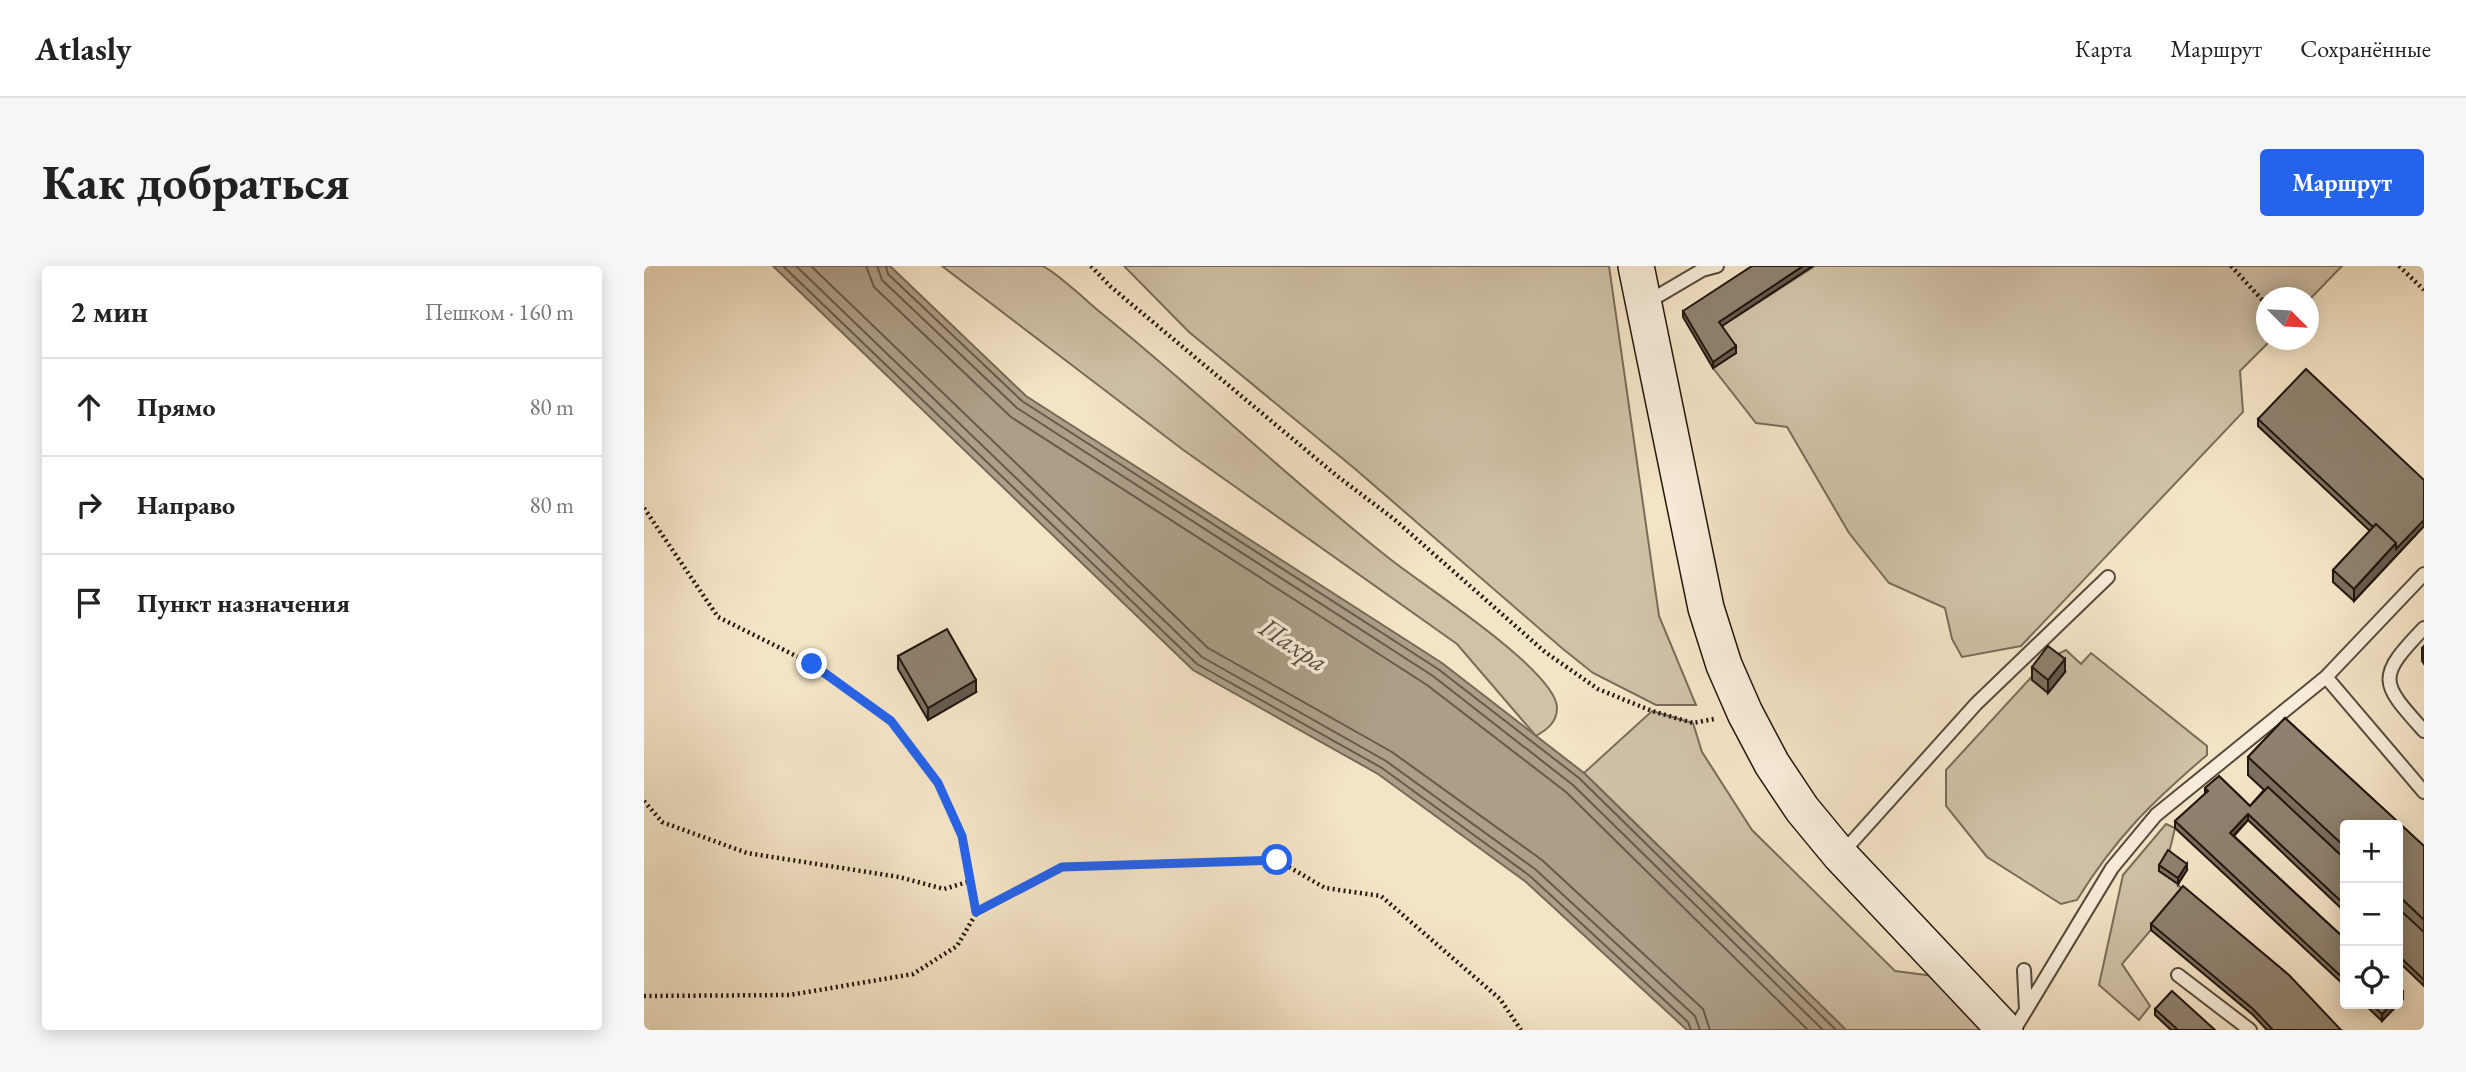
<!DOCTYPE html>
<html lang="ru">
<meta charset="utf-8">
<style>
body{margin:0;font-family:"EB Garamond",serif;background:#f6f6f6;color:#222}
.controls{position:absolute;right:21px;bottom:21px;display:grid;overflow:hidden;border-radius:7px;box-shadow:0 4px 18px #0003}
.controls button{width:63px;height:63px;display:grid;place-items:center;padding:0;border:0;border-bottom:2px solid #e0e0e0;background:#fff;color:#222;font:35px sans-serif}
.compass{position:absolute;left:1612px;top:21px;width:63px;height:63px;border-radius:50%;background:#fff;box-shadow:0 4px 18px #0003;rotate:114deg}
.stop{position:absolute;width:21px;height:21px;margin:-16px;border:5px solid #2563eb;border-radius:50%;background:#fff}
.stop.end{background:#2563eb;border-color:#fff;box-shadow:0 2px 7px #0008}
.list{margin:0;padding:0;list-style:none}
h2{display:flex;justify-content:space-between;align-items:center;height:91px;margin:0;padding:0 28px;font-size:30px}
h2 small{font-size:23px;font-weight:400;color:#767676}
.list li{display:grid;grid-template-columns:46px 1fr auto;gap:21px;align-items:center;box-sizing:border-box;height:98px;padding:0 28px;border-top:2px solid #e0e0e0}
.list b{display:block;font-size:26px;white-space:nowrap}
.list em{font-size:23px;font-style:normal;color:#767676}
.icon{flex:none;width:38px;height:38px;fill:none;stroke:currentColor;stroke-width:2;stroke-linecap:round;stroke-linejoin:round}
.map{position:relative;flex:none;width:1780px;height:764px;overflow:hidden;border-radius:7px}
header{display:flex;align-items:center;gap:42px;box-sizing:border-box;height:98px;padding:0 35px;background:#fff;border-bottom:2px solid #e0e0e0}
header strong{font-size:33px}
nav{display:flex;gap:38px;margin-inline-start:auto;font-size:24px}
.intro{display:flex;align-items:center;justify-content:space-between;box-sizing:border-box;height:168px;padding:0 42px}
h1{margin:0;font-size:49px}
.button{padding:18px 32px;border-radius:7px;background:#2563eb;color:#fff;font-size:24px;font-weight:700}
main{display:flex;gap:42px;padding:0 42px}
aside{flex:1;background:#fff;border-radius:7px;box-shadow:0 4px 18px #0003}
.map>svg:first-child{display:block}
</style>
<header>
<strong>Atlasly</strong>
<nav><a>Карта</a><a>Маршрут</a><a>Сохранённые</a></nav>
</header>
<div class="intro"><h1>Как добраться</h1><a class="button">Маршрут</a></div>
<main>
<aside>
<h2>2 мин<small>Пешком · 160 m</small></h2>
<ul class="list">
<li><svg class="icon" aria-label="ahead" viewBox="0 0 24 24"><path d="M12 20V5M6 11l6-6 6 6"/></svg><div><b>Прямо</b></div><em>80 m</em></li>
<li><svg class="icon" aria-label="right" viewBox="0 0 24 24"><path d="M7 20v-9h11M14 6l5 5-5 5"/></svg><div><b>Направо</b></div><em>80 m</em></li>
<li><svg class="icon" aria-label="arrive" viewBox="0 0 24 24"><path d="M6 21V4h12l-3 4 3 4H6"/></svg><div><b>Пункт назначения</b></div></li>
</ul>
</aside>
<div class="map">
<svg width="1780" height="764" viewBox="0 0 1780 764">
<rect width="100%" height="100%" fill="#f4e4c6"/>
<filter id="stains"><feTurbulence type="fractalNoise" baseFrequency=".00286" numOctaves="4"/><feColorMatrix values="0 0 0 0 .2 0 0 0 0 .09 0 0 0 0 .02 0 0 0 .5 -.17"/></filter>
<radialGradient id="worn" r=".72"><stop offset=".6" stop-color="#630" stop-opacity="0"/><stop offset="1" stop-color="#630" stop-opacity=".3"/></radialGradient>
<path fill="#d0c1a7" stroke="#796c5a" stroke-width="2" d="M298,0C320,0 380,0 398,0C409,3 445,37 456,46C555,126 646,214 746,293C777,318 913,405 913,442C913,457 902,464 892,470L813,378L538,183Z
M480,0H965L1015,350L1052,439H1012L949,407L919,383L710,202L545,66Z
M1171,0H1698L1665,34L1664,32H1622V74H1627L1596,105L1599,146L1377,380L1318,391L1308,373L1301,342L1245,317L1205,267L1143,161L1112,157L1069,102L1092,87L1075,62Z
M1422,384L1437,398L1447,387L1563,480V489C1509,535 1471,572 1433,634L1417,638L1343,591L1302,540V504L1404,393Z
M1008,445L1049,457L1058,486L1108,564L1251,705L1313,713L1361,764H1202L940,507Z
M1522,558L1531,562L1524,591L1515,605L1534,618L1539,626L1478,698L1506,740L1495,754L1455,719L1479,609Z"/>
<path fill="#ad9e87" stroke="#756857" stroke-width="2" d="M129,0H246L382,130L798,397L940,507L1202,764H1043L882,616L734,508L549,404Z"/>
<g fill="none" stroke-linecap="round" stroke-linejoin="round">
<path stroke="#685a4a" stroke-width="2" d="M139,0L553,398L738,502L886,610L1044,756L1047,764
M152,0L558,391L742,495L891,603L1051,750L1056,764
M167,0L564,382L748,486L898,594L1059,743L1066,764
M222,0L230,21L367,151L783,419L922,526L1164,764
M233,0L238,14L373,142L789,410L929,519L1179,764
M242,0L244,8L378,135L794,403L935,512L1192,764"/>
<defs>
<path id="service" d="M1002,37L1058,4L1073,0
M1780,362C1732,412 1736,416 1780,465
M1682,411L1780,526
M1199,586L1332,438L1464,311
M1380,704L1382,744
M1534,709L1606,764
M1370,764L1468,602L1512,549L1682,411L1780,308"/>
<path id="secondary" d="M992,0L1062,342L1080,399L1101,447L1128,498L1158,543L1196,589L1361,764"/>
</defs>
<use href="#service" stroke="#564a3c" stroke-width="16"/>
<use href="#secondary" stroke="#22160e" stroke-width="38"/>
<path stroke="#22160e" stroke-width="4.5" stroke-dasharray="2 3.5" stroke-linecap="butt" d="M447,0L467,21L693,210L750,253L901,386L954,423L1008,445L1049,457L1070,453
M1587,0L1622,38
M1755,0L1780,24
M0,242L74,351L168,398L247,455L294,517L318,570L333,646
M0,535L18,556L103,587L255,611L300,623L327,615
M0,730L146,729L269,708L313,680L333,646L418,601L633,594L681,622L737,630L856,733L877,764"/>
<use href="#service" stroke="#f8edda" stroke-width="12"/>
<use href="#secondary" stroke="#f8edda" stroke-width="35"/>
</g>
<path fill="#7b6f5f" stroke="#22160e" stroke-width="2" d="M1039,45L1078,60L1092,87L1069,102L1039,51Z
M1614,153L1780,260L1710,335L1689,316V304L1726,265L1614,160Z
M1780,380V398L1778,395V382Z
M254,390L332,426L284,454L254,403Z
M1388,401L1421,406L1404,427L1388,414Z
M1641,452L1780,580V720L1754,695V559H1701V646L1604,554L1590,570L1701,673V720L1531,562V555L1561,528V522L1575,510L1606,540L1620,524L1604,509V491Z
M1515,599L1543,604L1534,618L1515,605Z
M1507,658L1697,764H1623L1609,749L1507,664Z
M1759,733L1738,755L1720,738H1754Z
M1511,743L1571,764H1527L1511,749Z"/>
<path fill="#645a4d" stroke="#22160e" stroke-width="2" d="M1159,0H1169L1075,62V56Z
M1092,80V87L1069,102V96Z
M1780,254V260L1710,335V323L1752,277Z
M1421,393V406L1404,427V414Z
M332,414V426L284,454V442Z
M1604,548V554L1586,573V567Z
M1543,598V604L1534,618V612Z
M1759,726V733L1738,755V748L1748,738H1754V731Z"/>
<path fill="#8f816e" stroke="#22160e" stroke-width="2" d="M1108,0H1159L1075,56L1092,80L1069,96L1039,45Z
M1662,103L1780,214V254L1752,283V277L1732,258L1729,261L1614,153Z
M1732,258L1752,277L1710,323L1689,304Z
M303,363L332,414L284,442L254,390Z
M1404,380L1421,393L1404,414L1388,401Z
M1641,452L1780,580V651L1779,653L1754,629V559H1701V581L1604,491Z
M1575,510L1606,540L1624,521L1701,593V639L1604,548L1586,567L1701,673V714L1531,555L1564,525L1561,522Z
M1524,584L1543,598L1534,612L1515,599Z
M1539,620L1645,709L1697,764H1629L1609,743L1507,658Z
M1754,642L1780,666V714L1754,689Z
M1754,722L1759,726L1754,731Z
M1528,725L1571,764H1534L1511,743Z
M1727,738H1748L1738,748Z"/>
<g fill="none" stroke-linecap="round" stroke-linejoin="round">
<path stroke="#2563eb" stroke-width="9" d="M168,398L247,455L294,517L318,570L332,646L418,601L633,594"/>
</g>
<g text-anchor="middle" stroke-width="7" stroke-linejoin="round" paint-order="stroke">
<g font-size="28" font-style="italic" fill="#5a4c3e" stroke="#f8edda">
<text transform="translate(650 378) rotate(33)" y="10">Пахра</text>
</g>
</g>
<rect width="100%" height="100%" filter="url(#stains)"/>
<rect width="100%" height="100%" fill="url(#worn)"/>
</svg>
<div class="controls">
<button>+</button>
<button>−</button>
<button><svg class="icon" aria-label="locate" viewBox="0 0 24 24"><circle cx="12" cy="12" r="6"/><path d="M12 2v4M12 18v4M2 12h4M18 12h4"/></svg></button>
</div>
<svg class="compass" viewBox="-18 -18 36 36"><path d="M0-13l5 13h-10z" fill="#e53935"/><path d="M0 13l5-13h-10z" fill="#767676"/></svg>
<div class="stop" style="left:633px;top:594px"></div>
<div class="stop end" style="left:168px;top:398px"></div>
</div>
</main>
